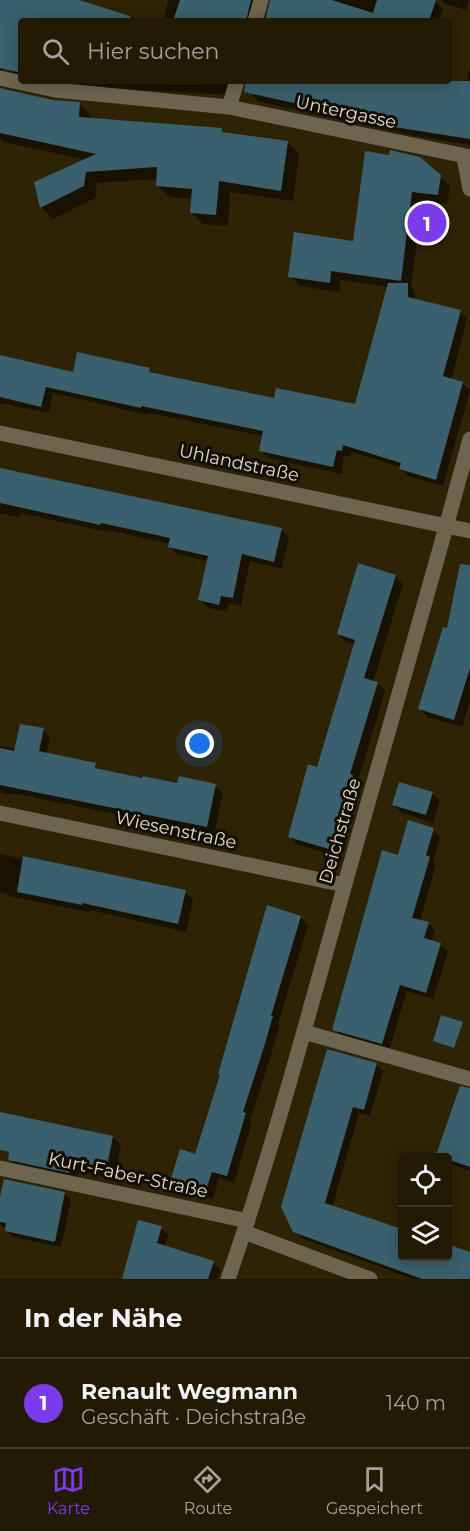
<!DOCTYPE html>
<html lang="de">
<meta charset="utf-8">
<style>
body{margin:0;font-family:Montserrat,sans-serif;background:#2f2713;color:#f1f3f6}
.controls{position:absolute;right:18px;bottom:18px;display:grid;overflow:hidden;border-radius:6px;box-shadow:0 3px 15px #0003}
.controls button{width:54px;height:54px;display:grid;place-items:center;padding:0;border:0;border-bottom:2px solid #403826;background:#231a04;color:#f1f3f6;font:30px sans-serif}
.you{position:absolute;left:200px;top:744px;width:21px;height:21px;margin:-15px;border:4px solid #fff;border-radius:50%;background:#1a73e8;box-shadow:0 0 0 9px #1a73e833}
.badge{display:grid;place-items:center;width:39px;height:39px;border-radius:50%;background:#7c3aed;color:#fff;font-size:20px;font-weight:700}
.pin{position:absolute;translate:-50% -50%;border:3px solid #fff;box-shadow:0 2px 6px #0006}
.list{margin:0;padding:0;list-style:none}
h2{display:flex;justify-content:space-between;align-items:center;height:78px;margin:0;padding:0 24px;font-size:26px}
h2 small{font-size:20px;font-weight:400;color:#a3a19a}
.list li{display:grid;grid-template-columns:39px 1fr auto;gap:18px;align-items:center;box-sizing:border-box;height:90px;padding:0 24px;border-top:2px solid #403826}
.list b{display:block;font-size:22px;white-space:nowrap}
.list p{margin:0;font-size:20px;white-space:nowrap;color:#a3a19a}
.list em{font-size:20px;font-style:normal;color:#a3a19a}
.icon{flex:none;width:33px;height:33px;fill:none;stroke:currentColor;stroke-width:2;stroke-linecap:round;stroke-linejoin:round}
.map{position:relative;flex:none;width:470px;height:1279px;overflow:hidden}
.search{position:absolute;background:#231a04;box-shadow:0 3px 15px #0003;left:18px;right:18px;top:18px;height:66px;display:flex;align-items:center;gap:15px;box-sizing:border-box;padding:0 21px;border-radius:6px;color:#a3a19a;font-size:22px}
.sheet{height:168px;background:#231a04}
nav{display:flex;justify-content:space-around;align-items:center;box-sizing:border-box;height:84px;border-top:2px solid #403826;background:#231a04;font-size:16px;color:#a3a19a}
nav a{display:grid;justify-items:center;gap:3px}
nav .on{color:#7c3aed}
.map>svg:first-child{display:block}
</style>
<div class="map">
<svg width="470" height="1279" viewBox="0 0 470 1279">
<rect width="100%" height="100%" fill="#2f2305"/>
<path fill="#0007" d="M0,0H74L124,21H21V78L15,77L5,67L0,74Z
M168,0H264L256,21H164Z
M272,0H431L435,1L443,9L439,21H267Z
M441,0H469L466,10L445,4Z
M470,66V145L404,134L401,132L259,102L246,88L247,81H441L466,85Z
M34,81H240L233,95L89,87Z
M0,97L79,104L91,115L90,120L222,130L225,134L288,142L299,154L293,201L230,192L228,226L203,224L191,212L192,199L169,197L157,185L158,179L97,183L95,198L53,219L41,207L86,160L4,142L0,138Z
M366,153L440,176L450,187L447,204L422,201L411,288L415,292V300L460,312L467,319L451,380L462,383L470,391L443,486L408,476L401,469V467L351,452L349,457L344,456L341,474L268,458L261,451L264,436L149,413L148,415L53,393L49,413L0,403V357L74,374L149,370L154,375L276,399L356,406L388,287L341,280L339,292L300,286L290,276L354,242Z
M0,469L281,529L289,537L282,569L250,561L241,606L229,603L227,612L208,608L200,600L208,561L177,554L169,546L170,544L109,530L108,532L20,513L19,517L0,513Z
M470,567V702L462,727L428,717L420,709Z
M395,576L403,584L373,682L377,683L385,691L358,781L360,784L340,857L298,845L290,837L318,768L355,644L346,642L338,634Z
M43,730L50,737L47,754L95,765L101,771L178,785L215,786L223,793L214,834L12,793L11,795L0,792V746L16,749Z
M432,793L440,801L433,823L402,813L393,805Z
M433,830L440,837L433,862L436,865L420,921L428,923L435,931L431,942L441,945L448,952L433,999L407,991L389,1050L341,1036L334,1029L399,857Z
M0,854L185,892L193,900L186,932L90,910L89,912L9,896L7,894L0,892Z
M300,917L308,925L278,1024L280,1025L271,1055L250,1120L252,1122L234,1183L219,1178L213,1199L180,1189L172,1182L196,1156Z
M376,1064L383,1071L370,1116L359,1113L332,1207L402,1231V1256H448L470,1254V1279H413L301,1238L294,1231L282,1207Z
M470,1108V1171L448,1163V1158H441L438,1155Z
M113,1137L121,1145L114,1179L79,1171L77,1180L17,1167L9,1159Z
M65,1193L71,1200L61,1247L13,1237L6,1230L7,1227H3L0,1223V1205Z
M161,1228L168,1235L165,1247L213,1262L220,1270L217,1279H123Z"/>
<path fill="#39606c" d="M0,0H79L130,16L129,21H21V73L0,68Z
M180,0H251L246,21H173Z
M270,0H332L373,13L377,0H436L429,21H265Z
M246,81H470V139L394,127V125L244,92Z
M0,88L53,100L80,102L79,117L222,128V132L288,141L281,191L219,181L216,215L190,213L192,189L156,186L157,167L86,172L84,186L40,208L34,182L96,154L0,133Z
M390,150L420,157L441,175L438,195L412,192L401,281L331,271L330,283L288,277L294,232L353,241L365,151L389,155Z
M388,283H408V297L461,310L443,376L463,382L436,480L399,469L401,463L343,445L342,451L337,450L333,467L259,451L263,431L141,406V408L46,387L41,407L0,397V355L73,372L77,352L150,368L149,372L274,398L276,388L355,404Z
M0,468L282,528L274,562L242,554L233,598L221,596L219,605L198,600L208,556L168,547L170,538L101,523L100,525L0,503Z
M358,563L396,575L364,678L378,682L350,774L353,775L332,850L288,837L308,764L317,767L355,640L337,634Z
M460,564L470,565V668L454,720L418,709L443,627L447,628Z
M20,724L44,728L39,751L96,763L95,768L142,778L143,776L177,783L179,776L216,784L207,827L0,785V748L14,751Z
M399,782L433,792L426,815L392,805Z
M408,820L434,828L426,855L430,857L412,918L429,922L424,938L441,943L426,993L400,985L382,1044L332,1030L382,850L398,855Z
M23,856L186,890L178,924L82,903V905L17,892Z
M267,905L301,916L271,1016H273L264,1047L243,1112L246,1113L227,1176L212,1172L205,1193L170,1182L180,1149L195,1154L220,1075L218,1074Z
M441,1015L463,1022L454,1048L433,1041Z
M327,1049L377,1063L364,1110L353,1107L325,1203L402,1229V1257H447V1244L470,1252V1279H422L293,1232L281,1207Z
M460,1086L470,1088V1167L447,1159V1158L436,1155Z
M0,1112L113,1136L106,1172L71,1164L69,1173L8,1160L9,1152L0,1150Z
M4,1179L65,1192L55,1242L5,1231L6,1223L0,1222V1197Z
M138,1220L162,1226L157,1243L214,1261L208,1279H122Z"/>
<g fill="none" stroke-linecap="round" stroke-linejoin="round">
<path stroke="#6e654f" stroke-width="15" d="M255,21L261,0
M0,78L55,90L229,107L470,157
M229,107L237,81
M464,157L470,189
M0,433L470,531
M0,813L345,885
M304,1032L470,1079
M0,1168L248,1221
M244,1232L370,1279
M228,1279C273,1149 308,1016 345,884C387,735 430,588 470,439"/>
</g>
<g text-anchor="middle" stroke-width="6" stroke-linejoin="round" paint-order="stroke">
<g font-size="18" fill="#e2dbca" stroke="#130e03">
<text transform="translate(346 112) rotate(12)" y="6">Untergasse</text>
<text transform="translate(239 463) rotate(12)" y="6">Uhlandstraße</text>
<text transform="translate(176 830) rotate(12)" y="6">Wiesenstraße</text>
<text transform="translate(340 831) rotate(-74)" y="6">Deichstraße</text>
<text transform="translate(128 1175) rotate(12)" y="6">Kurt-Faber-Straße</text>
</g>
</g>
</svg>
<div class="controls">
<button><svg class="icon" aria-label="locate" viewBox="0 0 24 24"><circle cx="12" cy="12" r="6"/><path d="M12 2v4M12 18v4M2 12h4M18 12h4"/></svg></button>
<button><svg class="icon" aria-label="layers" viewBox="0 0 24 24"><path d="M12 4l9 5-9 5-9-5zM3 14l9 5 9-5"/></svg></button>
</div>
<div class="you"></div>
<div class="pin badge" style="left:427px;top:223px">1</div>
<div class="search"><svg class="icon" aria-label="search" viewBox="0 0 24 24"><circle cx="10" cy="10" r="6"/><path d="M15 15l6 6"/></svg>Hier suchen</div>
</div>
<section class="sheet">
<h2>In der Nähe<small></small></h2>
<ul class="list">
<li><span class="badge">1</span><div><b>Renault Wegmann</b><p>Geschäft · Deichstraße</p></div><em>140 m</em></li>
</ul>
</section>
<nav>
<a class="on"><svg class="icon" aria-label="map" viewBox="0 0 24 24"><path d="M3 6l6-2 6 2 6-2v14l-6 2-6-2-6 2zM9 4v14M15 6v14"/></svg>Karte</a>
<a><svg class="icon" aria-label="directions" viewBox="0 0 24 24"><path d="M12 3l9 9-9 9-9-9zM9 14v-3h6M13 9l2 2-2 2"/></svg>Route</a>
<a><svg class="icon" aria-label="saved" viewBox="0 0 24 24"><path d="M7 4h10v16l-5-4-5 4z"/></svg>Gespeichert</a>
</nav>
